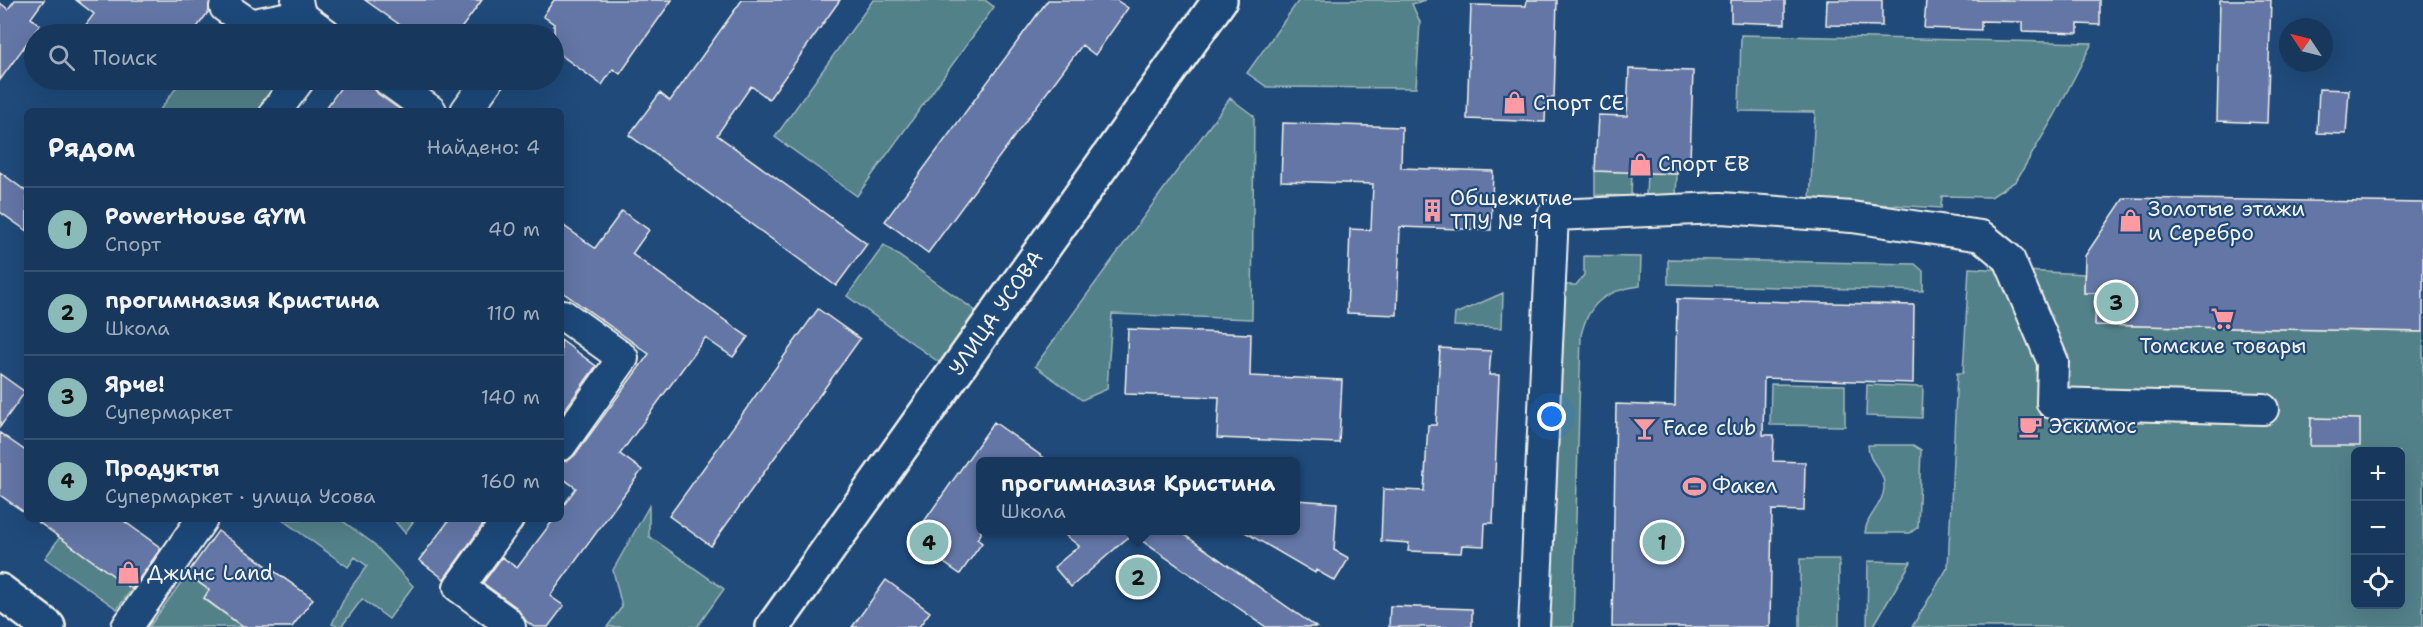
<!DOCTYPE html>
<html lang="ru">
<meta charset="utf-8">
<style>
body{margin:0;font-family:"Shantell Sans",sans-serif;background:#203f62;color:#f1f3f6}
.controls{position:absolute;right:18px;bottom:18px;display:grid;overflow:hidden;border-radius:9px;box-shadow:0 6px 24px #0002}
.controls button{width:54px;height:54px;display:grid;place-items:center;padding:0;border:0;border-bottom:2px solid #365272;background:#17385c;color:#f1f3f6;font:30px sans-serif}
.compass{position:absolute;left:2279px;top:18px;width:54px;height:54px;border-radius:50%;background:#17385c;box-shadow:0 6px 24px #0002;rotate:305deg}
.you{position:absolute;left:1552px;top:417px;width:21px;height:21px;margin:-15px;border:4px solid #fff;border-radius:50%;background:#1a73e8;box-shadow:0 0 0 9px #1a73e833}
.badge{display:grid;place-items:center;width:39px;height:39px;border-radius:50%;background:#8bbbb9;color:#111;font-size:20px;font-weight:700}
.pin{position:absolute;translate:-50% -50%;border:3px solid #fff;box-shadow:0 2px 6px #0006}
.popup{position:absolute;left:976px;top:457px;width:324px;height:78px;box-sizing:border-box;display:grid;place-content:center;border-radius:9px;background:#17385c;filter:drop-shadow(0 2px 4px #0005);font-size:20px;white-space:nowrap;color:#9eacbb}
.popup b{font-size:22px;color:#f1f3f6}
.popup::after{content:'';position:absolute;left:50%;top:100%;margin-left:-12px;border:12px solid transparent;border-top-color:#17385c}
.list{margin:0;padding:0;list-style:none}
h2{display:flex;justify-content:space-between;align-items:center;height:78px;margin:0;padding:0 24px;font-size:26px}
h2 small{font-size:20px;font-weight:400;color:#9eacbb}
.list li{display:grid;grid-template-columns:39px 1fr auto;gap:18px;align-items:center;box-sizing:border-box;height:84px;padding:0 24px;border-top:2px solid #365272}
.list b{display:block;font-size:22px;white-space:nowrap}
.list p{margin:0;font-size:20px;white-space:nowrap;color:#9eacbb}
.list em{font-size:20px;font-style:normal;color:#9eacbb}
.icon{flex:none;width:33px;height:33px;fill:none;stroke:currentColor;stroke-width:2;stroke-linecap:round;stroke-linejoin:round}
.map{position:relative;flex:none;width:2423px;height:627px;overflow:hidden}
.search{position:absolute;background:#17385c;box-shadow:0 6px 24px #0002;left:24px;top:24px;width:540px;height:66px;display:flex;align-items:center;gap:15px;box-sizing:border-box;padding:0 21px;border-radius:33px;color:#9eacbb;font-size:22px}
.panel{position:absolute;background:#17385c;box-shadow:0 6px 24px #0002;left:24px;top:108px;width:540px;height:414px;border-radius:9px}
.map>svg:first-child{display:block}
</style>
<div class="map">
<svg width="2423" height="627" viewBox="0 0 2423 627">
<rect width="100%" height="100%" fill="#1f4a7a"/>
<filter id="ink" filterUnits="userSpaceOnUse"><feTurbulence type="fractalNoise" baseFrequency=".0167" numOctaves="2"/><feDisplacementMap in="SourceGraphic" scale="12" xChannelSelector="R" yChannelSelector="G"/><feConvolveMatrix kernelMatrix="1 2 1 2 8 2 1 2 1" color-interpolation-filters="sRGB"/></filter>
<g filter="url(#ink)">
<path fill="#52818a" stroke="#a3b9b9" stroke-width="1.5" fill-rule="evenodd" d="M873,0H985L994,7L857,196L775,137Z
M1299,0H1426L1412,4L1420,22L1416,88L1267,87L1247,73Z
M225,19L246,34H214Z
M1741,35L2092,43L2055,115L2016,181L1991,197L1942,196L1941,208L1810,200L1815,112L1739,111Z
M182,80H285L263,111H159Z
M1230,98L1254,116L1252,319L1112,314L1107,389L1082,400L1035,366Z
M1595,171L1632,172L1631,196L1595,195Z
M1647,173L1677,174L1676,197L1646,196Z
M884,245L977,312L940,363L847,296Z
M1584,256L1641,257L1640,286C1608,290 1589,301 1581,335L1573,627H1547L1561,285H1576L1584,275Z
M1668,259L1915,264L1923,271V291L1668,284Z
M1969,268L2084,274V293H2096L2095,325L2423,332V627H1912L1948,567L1957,373H1963ZM2356,452H2400V604H2356Z
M1503,293L1502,328L1454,326L1455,314Z
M1771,384L1845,385V426L1770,425Z
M1867,385L1923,387L1922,418L1866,416Z
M1868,445H1913L1921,450L1918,527L1910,533H1865C1866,516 1882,507 1884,489C1886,469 1868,465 1868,445Z
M649,506V536L724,589L697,627H607L622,607L613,570Z
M281,519H340L374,544L413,586L389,619L362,599L341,627L332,624L347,593L367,566L355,557L348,567Z
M393,519H415L405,533Z
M60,537L132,589L117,609L45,558Z
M1800,559H1839V627H1800Z
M1868,561L1911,562L1873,627H1867Z
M187,574L209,590L204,599L243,627H149Z"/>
<path fill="#6376a6" stroke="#f4f1e8" stroke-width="1.5" d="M15,0H44L31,18L40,25L0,80V3L8,9Z
M76,0H210L209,11L192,34H79L94,14Z
M365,0H482L457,34H413Z
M554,0H672L620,74L613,69L602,85L554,50V24L543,16Z
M742,0H840L769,99L751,86L717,135L867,244L836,286L629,135L660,93L670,101Z
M1048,0H1116L1128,8L1095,55L1082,45L928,253L885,221Z
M1527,0H1557L1554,98H1546L1545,122L1467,119L1471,5L1526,6Z
M1731,0H1785V24L1731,22Z
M1827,0H1882V26L1826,25Z
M1926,0H2100V25L2078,24V33L2022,31V22L1981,21V30L1924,28Z
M2220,0H2271L2267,123L2217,121Z
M1629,69L1693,71L1690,161L1678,160L1677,174L1595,171L1598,115L1627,116Z
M346,80H364L372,85L378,94L402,111H324Z
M2319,89L2349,90L2346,134L2317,133Z
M1283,123L1402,127L1401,168L1493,171L1491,230L1400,227L1397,315L1347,313L1350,229L1371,230L1373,184L1281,181Z
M0,172L27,192V231L0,212Z
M2124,198L2423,203V332L2095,325L2096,293H2084L2085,256Z
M622,211L649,230L632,254L748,337L733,357L705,338L620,454L642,470L550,596L564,606L548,627H534L526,621L516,607L483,583L502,557L517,568L554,519H561V509L576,488L561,477V462L569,460L575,455L649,354L561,291V224L595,248Z
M1677,299L1914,305L1913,383L1764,378L1763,435H1774L1773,461L1805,462L1804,511L1772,510L1770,627H1612L1616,404L1675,406Z
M818,309L860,339L711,546L669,516Z
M1128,329L1251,334L1250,376L1342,380L1339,443L1217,438L1219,397L1125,394Z
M561,340L596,366L561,415Z
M1440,348L1491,351L1489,375H1499L1493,523H1485L1484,546L1462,545L1461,553L1408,551L1409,543L1381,541L1383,489L1424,491L1428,425H1436Z
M0,374L25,392L0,427Z
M2311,418L2360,419V446H2310Z
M994,422L1050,462H981V534L977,539L982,543L960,574L911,540Z
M0,433L27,452V514L0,495Z
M1296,500L1337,503L1334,550L1349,558L1335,581L1316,570L1315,573L1243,531H1296Z
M34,519H121L161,548L132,589Z
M450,519H487L444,579L419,560Z
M218,531L313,599L292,627H243L204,598L209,590L187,574Z
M1060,531H1179L1316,627H1266L1132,534L1071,587L1054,567L1079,546Z
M886,580L930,612L919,627H852Z
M1390,606L1472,609V627H1389Z"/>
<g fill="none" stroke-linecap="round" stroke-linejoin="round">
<defs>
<path id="minor" d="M225,7L248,23L254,24L300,15L297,0
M300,15L326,34
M388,80L431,111
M276,111L299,80
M466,111L488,80
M561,445L623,358L563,315
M508,519L459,587L506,621L510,627
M127,627L202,519
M1534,627L1553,215L1721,208L1852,217L1981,236L2009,259L2053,362L2052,403L2263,409"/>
<path id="major" d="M0,591L48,627
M773,627L1220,0"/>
</defs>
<use href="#minor" stroke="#f4f1e8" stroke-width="34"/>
<use href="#major" stroke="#f4f1e8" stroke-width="38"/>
<use href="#minor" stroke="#1f4a7a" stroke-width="30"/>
<use href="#major" stroke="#1f4a7a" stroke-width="33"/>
</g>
</g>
<defs>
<symbol id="shop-bare" viewBox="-9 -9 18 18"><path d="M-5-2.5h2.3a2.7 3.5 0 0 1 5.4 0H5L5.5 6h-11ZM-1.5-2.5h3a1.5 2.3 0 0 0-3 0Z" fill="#ff9aa2" stroke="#1f4a7a" stroke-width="2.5" paint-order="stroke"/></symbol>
<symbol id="building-bare" viewBox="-9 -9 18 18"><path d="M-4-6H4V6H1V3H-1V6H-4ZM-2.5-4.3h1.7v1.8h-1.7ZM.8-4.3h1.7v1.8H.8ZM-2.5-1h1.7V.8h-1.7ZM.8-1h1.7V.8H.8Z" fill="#ff9aa2" stroke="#1f4a7a" stroke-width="2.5" paint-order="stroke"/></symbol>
<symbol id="supermarket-bare" viewBox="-9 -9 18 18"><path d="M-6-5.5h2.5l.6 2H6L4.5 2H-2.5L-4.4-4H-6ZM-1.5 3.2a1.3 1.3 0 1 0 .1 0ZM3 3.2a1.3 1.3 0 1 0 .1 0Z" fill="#ff9aa2" stroke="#1f4a7a" stroke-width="2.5" paint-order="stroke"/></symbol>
<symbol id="cafe-bare" viewBox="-9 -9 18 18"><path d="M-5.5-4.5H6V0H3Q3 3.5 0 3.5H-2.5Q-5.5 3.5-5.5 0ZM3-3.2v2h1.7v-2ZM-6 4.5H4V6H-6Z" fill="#ff9aa2" stroke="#1f4a7a" stroke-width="2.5" paint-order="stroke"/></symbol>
<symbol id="bar-bare" viewBox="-9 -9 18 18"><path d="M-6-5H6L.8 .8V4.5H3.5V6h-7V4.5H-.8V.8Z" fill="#ff9aa2" stroke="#1f4a7a" stroke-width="2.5" paint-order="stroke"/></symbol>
<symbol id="stadium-bare" viewBox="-9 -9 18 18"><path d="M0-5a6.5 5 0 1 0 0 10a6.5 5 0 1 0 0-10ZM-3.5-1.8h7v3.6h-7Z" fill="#ff9aa2" stroke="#1f4a7a" stroke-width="2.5" paint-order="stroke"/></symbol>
</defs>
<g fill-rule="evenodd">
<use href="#shop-bare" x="1498" y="86" width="33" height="33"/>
<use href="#shop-bare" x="1624" y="148" width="33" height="33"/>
<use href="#building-bare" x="1416" y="194" width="33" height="33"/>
<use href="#shop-bare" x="2114" y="204" width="33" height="33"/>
<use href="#supermarket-bare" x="2206" y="302" width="33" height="33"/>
<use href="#cafe-bare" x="2014" y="410" width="33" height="33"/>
<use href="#bar-bare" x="1628" y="412" width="33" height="33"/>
<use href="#stadium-bare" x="1678" y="470" width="33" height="33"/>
<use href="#shop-bare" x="112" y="556" width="33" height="33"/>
</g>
<g text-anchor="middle" stroke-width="4.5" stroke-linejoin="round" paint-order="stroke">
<g font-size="21" fill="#f4f1e8" stroke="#1f4a7a" text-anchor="start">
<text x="1533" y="110">Спорт СЕ</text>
<text x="1658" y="171">Спорт ЕВ</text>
<text x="1450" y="205">Общежитие<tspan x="1450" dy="24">ТПУ № 19</tspan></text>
<text x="2148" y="216">Золотые этажи<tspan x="2148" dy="24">и Серебро</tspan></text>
<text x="2223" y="353" text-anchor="middle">Томские товары</text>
<text x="2049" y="433">Эскимос</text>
<text x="1663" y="435">Face club</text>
<text x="1712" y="493">Факел</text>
<text x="147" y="580">Джинс Land</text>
</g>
<g font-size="21" fill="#f4f1e8" stroke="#1f4a7a">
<text transform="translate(996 313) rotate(-55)" y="7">УЛИЦА УСОВА</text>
</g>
</g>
</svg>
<div class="controls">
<button>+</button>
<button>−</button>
<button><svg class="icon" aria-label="locate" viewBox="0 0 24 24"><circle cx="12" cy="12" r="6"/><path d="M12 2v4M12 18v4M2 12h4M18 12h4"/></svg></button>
</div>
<svg class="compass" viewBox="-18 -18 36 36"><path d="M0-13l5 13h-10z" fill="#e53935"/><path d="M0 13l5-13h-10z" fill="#9eacbb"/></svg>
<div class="you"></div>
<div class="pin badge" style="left:1662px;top:542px">1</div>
<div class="pin badge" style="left:1138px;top:577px">2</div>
<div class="popup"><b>прогимназия Кристина</b>Школа</div>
<div class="pin badge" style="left:2116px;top:302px">3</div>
<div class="pin badge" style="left:929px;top:542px">4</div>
<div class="search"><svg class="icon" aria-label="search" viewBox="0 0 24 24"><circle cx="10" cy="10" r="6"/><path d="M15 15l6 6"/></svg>Поиск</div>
<section class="panel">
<h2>Рядом<small>Найдено: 4</small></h2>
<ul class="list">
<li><span class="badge">1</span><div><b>PowerHouse GYM</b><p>Спорт</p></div><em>40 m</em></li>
<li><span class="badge">2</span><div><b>прогимназия Кристина</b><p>Школа</p></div><em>110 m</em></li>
<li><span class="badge">3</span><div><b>Ярче!</b><p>Супермаркет</p></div><em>140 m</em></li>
<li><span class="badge">4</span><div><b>Продукты</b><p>Супермаркет · улица Усова</p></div><em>160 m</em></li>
</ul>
</section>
</div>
